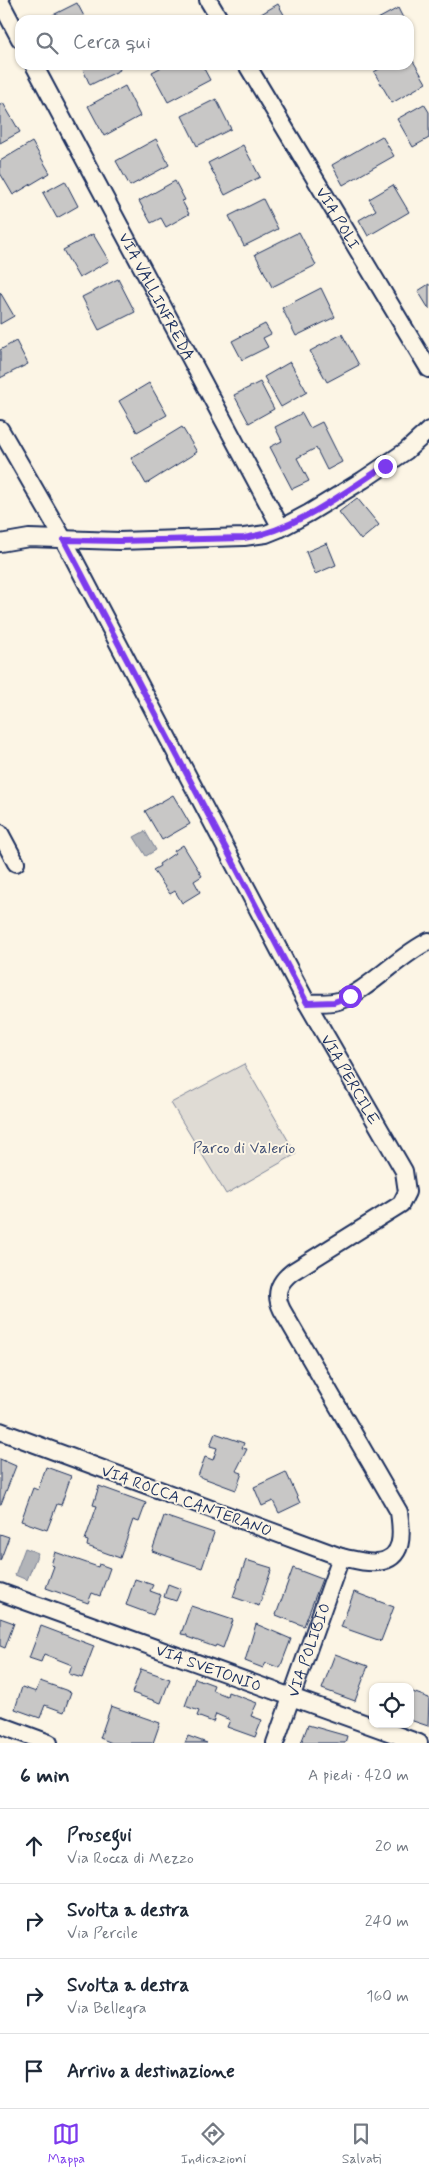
<!DOCTYPE html>
<html lang="it">
<meta charset="utf-8">
<style>
body{margin:0;font-family:Mynerve,sans-serif;background:#f6f6f7;color:#1f2937}
.controls{position:absolute;right:15px;bottom:15px;display:grid;overflow:hidden;border-radius:10px;box-shadow:0 1px 4px #0004}
.controls button{width:45px;height:45px;display:grid;place-items:center;padding:0;border:0;border-bottom:1px solid #e0e1e3;background:#fff;color:#1f2937;font:25px sans-serif}
.stop{position:absolute;width:15px;height:15px;margin:-11px;border:4px solid #7c3aed;border-radius:50%;background:#fff}
.stop.end{background:#7c3aed;border-color:#fff;box-shadow:0 1px 5px #0008}
.list{margin:0;padding:0;list-style:none}
h2{display:flex;justify-content:space-between;align-items:center;height:65px;margin:0;padding:0 20px;font-size:21px}
h2 small{font-size:16px;font-weight:400;color:#747a83}
.list li{display:grid;grid-template-columns:32px 1fr auto;gap:15px;align-items:center;box-sizing:border-box;height:75px;padding:0 20px;border-top:1px solid #e0e1e3}
.list b{display:block;font-size:19px;white-space:nowrap}
.list p{margin:0;font-size:16px;white-space:nowrap;color:#747a83}
.list em{font-size:16px;font-style:normal;color:#747a83}
.icon{flex:none;width:28px;height:28px;fill:none;stroke:currentColor;stroke-width:2;stroke-linecap:round;stroke-linejoin:round}
.map{position:relative;flex:none;width:429px;height:1743px;overflow:hidden}
.search{position:absolute;background:#fff;box-shadow:0 1px 4px #0004;left:15px;right:15px;top:15px;height:55px;display:flex;align-items:center;gap:12px;box-sizing:border-box;padding:0 18px;border-radius:15px;color:#747a83;font-size:19px}
.sheet{height:365px;background:#fff}
nav{display:flex;justify-content:space-around;align-items:center;box-sizing:border-box;height:70px;border-top:1px solid #e0e1e3;background:#fff;font-size:14px;color:#747a83}
nav a{display:grid;justify-items:center;gap:2px}
nav .on{color:#7c3aed}
.map>svg:first-child{display:block}
</style>
<div class="map">
<svg width="429" height="1743" viewBox="0 0 429 1743">
<rect width="100%" height="100%" fill="#fcf5e5"/>
<filter id="ink" filterUnits="userSpaceOnUse"><feTurbulence type="fractalNoise" baseFrequency=".02" numOctaves="2"/><feDisplacementMap in="SourceGraphic" scale="10" xChannelSelector="R" yChannelSelector="G"/><feConvolveMatrix kernelMatrix="1 2 1 2 8 2 1 2 1" color-interpolation-filters="sRGB"/></filter>
<g filter="url(#ink)">
<path fill="#dfdbd4" stroke="#7d8599" d="M244,1064L296,1154L226,1194L171,1103Z"/>
<path fill="#b2b4b8" stroke="#767f94" d="M145,831L156,850L146,856L134,837Z
M25,1548L38,1553L27,1580L15,1575Z"/>
<path fill="#c8c7c6" stroke="#1b2f5e" d="M77,3L86,20H43Z
M278,4L287,20H258L256,17Z
M398,8L404,20H376Z
M409,54L426,83L392,103L374,72L386,65H409Z
M81,65H118L120,70L90,85Z
M166,65H202L210,80L168,102L152,72Z
M125,86L140,116L104,136L88,106Z
M216,99L231,129L197,146L182,116Z
M3,103L20,132L0,143V105Z
M424,104L429,112V138L413,147L397,119Z
M382,136L394,156L343,185L332,165Z
M156,139L169,165L130,186L116,161Z
M32,142L50,173L13,195L0,173V161Z
M243,145L260,177L225,195L208,163Z
M65,181L78,206L57,218L43,193Z
M175,181L185,200L182,201L189,214L166,227L161,218L151,223L139,201Z
M393,185L409,212L368,236L359,220L376,210L369,199Z
M263,199L278,229L244,246L229,216Z
M299,232L316,265L272,287L255,254Z
M93,234L109,261L79,278L63,250Z
M118,279L135,312L99,330L82,297Z
M429,284V309L418,291Z
M321,288L335,317L296,336L282,308Z
M0,292L14,316L0,324Z
M265,324L271,334L263,338L268,347L242,360L232,341Z
M342,334L359,365L327,382L310,351Z
M16,341L28,364L0,378V350Z
M290,362L307,392L281,407L264,377Z
M260,382L274,409L249,423L234,395Z
M149,383L167,415L137,432L119,401Z
M302,413L310,428L322,422L342,462L327,470L316,448L297,458L309,481L292,489L270,447L282,441L275,427Z
M182,427L197,452L146,484L131,458Z
M357,498L379,525L361,540L339,512Z
M327,543L336,565L315,574L306,552Z
M173,795L190,824L162,840L145,811Z
M183,845L202,876L194,881L200,892L182,903L175,891L170,894L153,870L160,866L159,864L175,853L174,851Z
M215,1433L244,1443L242,1448L247,1449L236,1471L242,1473L236,1490L198,1476L205,1457L213,1460L217,1448L210,1446Z
M0,1459L16,1466L1,1504H0Z
M46,1467L71,1476L61,1505L57,1504L47,1530L21,1521L33,1488L38,1490Z
M286,1472L300,1503L279,1513L273,1501L262,1506L254,1487Z
M99,1486L146,1503L139,1522L133,1520L120,1558L87,1546L88,1541L85,1540L97,1506L93,1505Z
M164,1516L214,1533L202,1568L152,1551Z
M0,1534L9,1537L0,1561Z
M55,1552L98,1567L99,1564L110,1568L100,1596L92,1593L88,1603L46,1588L54,1566L51,1565Z
M246,1560L272,1568L259,1606L233,1597Z
M293,1568L322,1579L304,1626L276,1615Z
M135,1579L153,1585L150,1591L161,1595L153,1615L126,1605Z
M168,1584L181,1589L176,1601L164,1597Z
M354,1592L394,1607L381,1641L341,1627Z
M191,1606L233,1620L223,1648L216,1645L215,1647L187,1637V1635L181,1634Z
M0,1618L14,1623L5,1648L0,1646Z
M256,1624L291,1639L280,1668L266,1663L263,1668L245,1661Z
M41,1626L94,1646L82,1678L69,1674L72,1665L44,1654L41,1662L29,1658Z
M335,1654L368,1666L355,1701L322,1689Z
M141,1669L170,1679L161,1703L132,1693Z
M195,1678L214,1685L212,1690L227,1696L228,1692L257,1703L251,1716L262,1720L255,1737L227,1727L230,1720L216,1714L213,1722L197,1716L199,1711L185,1706Z
M40,1681L71,1692L64,1712L45,1705L40,1718L15,1709L22,1687L36,1692Z
M410,1691L429,1698L428,1726L410,1720Z
M111,1706L160,1723L153,1743H112L100,1738Z
M308,1725L347,1736L345,1743H301Z
M188,1736L207,1743H185Z"/>
<g fill="none" stroke-linecap="round" stroke-linejoin="round">
<defs>
<g id="minor">
<path d="M208,0L220,20"/>
<path d="M0,1L20,39"/>
<path id="s1" d="M34,65L281,528"/>
<path id="s2" d="M247,65L429,369"/>
<path id="s3" d="M0,429L64,540L307,1003L404,1171L407,1192L401,1204L292,1272C278,1283 274,1294 282,1310L399,1512C402,1533 405,1559 377,1562C366,1564 352,1559 341,1557L0,1431"/>
<path d="M0,543L29,538L119,541L244,537L266,534L281,528L309,513L363,480L406,451L429,430"/>
<path d="M0,833L16,863"/>
<path d="M307,1003C317,1002 328,1004 338,1001C366,993 399,955 429,941"/>
<path id="s4" d="M0,1592L419,1743"/>
<path d="M0,1725L49,1743"/>
<path id="s5" d="M275,1743L341,1557"/>
</g>
</defs>
<use href="#minor" stroke="#1b2f5e" stroke-width="20"/>
<use href="#minor" stroke="#fcf5e5" stroke-width="16"/>
</g>
</g>
<g fill="none" stroke-linecap="round" stroke-linejoin="round" filter="url(#ink)">
<path stroke="#7c3aed" stroke-width="6" d="M350,996L334,1002L307,1003L64,540L119,541L244,538C294,531 343,493 385,466"/>
</g>
<g text-anchor="middle" stroke-width="4" stroke-linejoin="round" paint-order="stroke">
<g font-size="16" fill="#1b2f5e" stroke="#fcf5e5">
<text dy="6" stroke="none"><textPath href="#s2" startOffset="178">VIA POLI</textPath></text>
<text dy="6" stroke="none"><textPath href="#s1" startOffset="262">VIA VALLINFREDA</textPath></text>
<text dy="6" stroke="none"><textPath href="#s3" startOffset="739">VIA PERCILE</textPath></text>
<text transform="translate(187 1500) rotate(20)" y="6">VIA ROCCA CANTERANO</text>
<text dy="6" stroke="none"><textPath href="#s5" startOffset="99">VIA POLIBIO</textPath></text>
<text dy="6" stroke="none"><textPath href="#s4" startOffset="222">VIA SVETONIO</textPath></text>
</g>
<g font-size="16" fill="#425176" stroke="#fcf5e5">
<text x="244" y="1153">Parco di Valerio</text>
</g>
</g>
</svg>
<div class="controls">
<button><svg class="icon" aria-label="locate" viewBox="0 0 24 24"><circle cx="12" cy="12" r="6"/><path d="M12 2v4M12 18v4M2 12h4M18 12h4"/></svg></button>
</div>
<div class="stop" style="left:350px;top:996px"></div>
<div class="stop end" style="left:385px;top:466px"></div>
<div class="search"><svg class="icon" aria-label="search" viewBox="0 0 24 24"><circle cx="10" cy="10" r="6"/><path d="M15 15l6 6"/></svg>Cerca qui</div>
</div>
<section class="sheet">
<h2>6 min<small>A piedi · 420 m</small></h2>
<ul class="list">
<li><svg class="icon" aria-label="ahead" viewBox="0 0 24 24"><path d="M12 20V5M6 11l6-6 6 6"/></svg><div><b>Prosegui</b><p>Via Rocca di Mezzo</p></div><em>20 m</em></li>
<li><svg class="icon" aria-label="right" viewBox="0 0 24 24"><path d="M7 20v-9h11M14 6l5 5-5 5"/></svg><div><b>Svolta a destra</b><p>Via Percile</p></div><em>240 m</em></li>
<li><svg class="icon" aria-label="right" viewBox="0 0 24 24"><path d="M7 20v-9h11M14 6l5 5-5 5"/></svg><div><b>Svolta a destra</b><p>Via Bellegra</p></div><em>160 m</em></li>
<li><svg class="icon" aria-label="arrive" viewBox="0 0 24 24"><path d="M6 21V4h12l-3 4 3 4H6"/></svg><div><b>Arrivo a destinazione</b></div></li>
</ul>
</section>
<nav>
<a class="on"><svg class="icon" aria-label="map" viewBox="0 0 24 24"><path d="M3 6l6-2 6 2 6-2v14l-6 2-6-2-6 2zM9 4v14M15 6v14"/></svg>Mappa</a>
<a><svg class="icon" aria-label="directions" viewBox="0 0 24 24"><path d="M12 3l9 9-9 9-9-9zM9 14v-3h6M13 9l2 2-2 2"/></svg>Indicazioni</a>
<a><svg class="icon" aria-label="saved" viewBox="0 0 24 24"><path d="M7 4h10v16l-5-4-5 4z"/></svg>Salvati</a>
</nav>
